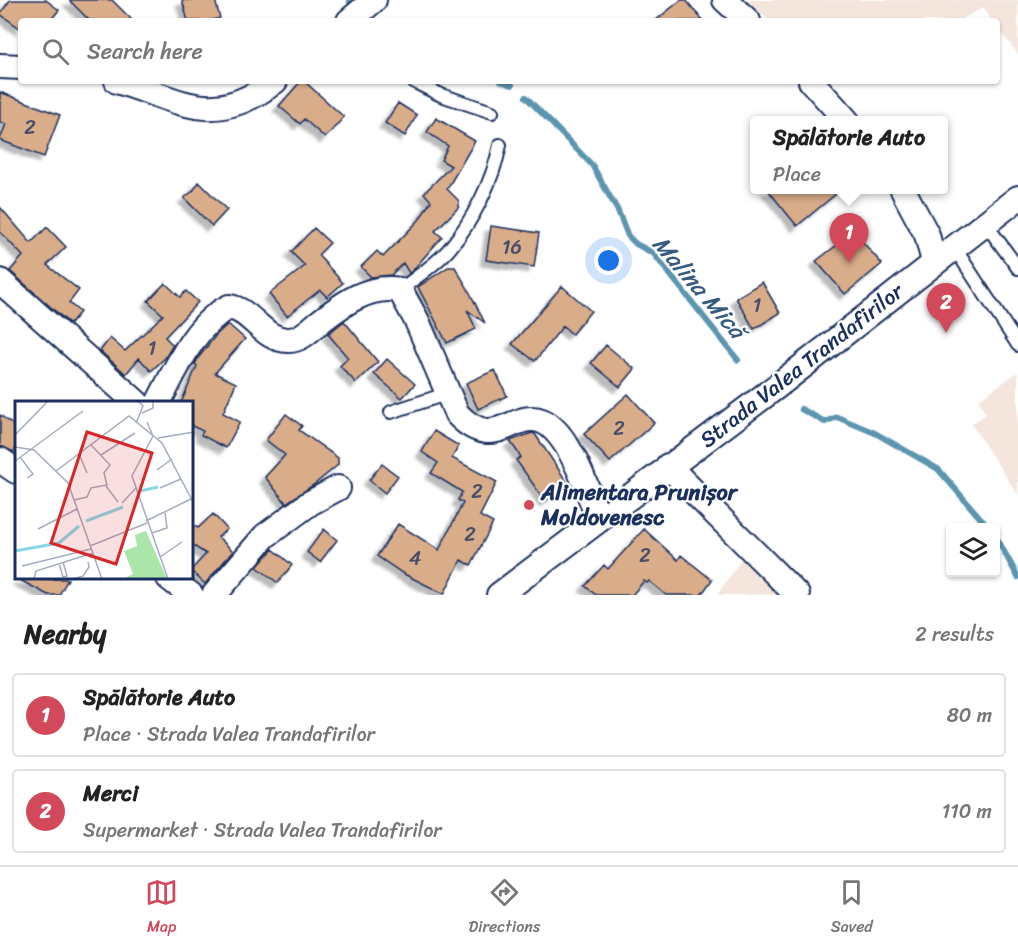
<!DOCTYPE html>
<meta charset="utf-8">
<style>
body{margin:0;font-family:Sriracha,sans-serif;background:#f2f2f2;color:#222}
.controls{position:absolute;right:18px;bottom:18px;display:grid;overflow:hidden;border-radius:6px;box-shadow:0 2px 4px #0004}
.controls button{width:54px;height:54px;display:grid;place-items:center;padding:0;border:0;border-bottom:2px solid #e0e0e0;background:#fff;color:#222;font:30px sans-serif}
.you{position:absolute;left:609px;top:261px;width:21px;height:21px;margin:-15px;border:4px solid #fff;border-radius:50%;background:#1a73e8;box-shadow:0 0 0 9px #1a73e833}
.badge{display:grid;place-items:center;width:39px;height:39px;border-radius:50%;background:#d1495b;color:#fff;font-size:20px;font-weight:700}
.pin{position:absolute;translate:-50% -50px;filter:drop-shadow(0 2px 3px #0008)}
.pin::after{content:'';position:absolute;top:32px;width:21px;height:18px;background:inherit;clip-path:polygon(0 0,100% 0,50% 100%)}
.popup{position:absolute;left:750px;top:116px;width:198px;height:78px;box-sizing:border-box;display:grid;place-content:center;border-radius:6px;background:#fff;filter:drop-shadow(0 2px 4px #0005);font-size:20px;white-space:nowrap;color:#767676}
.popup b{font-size:22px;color:#222}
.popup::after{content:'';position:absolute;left:50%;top:100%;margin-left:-12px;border:12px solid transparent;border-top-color:#fff}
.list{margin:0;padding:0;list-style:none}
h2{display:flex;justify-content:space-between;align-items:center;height:78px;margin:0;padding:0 24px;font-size:26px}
h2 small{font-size:20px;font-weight:400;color:#767676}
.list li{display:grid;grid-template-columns:39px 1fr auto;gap:18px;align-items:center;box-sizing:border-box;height:84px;margin:0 12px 12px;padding:0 12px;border:2px solid #e0e0e0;border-radius:6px}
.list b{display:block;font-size:22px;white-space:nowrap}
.list p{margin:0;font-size:20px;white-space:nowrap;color:#767676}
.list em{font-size:20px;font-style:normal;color:#767676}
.icon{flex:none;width:33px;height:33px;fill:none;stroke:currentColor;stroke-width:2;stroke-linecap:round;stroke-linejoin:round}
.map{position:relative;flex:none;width:1018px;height:595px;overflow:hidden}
.search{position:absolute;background:#fff;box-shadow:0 2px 4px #0004;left:18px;right:18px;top:18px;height:66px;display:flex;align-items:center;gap:15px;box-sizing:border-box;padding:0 21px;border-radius:6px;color:#767676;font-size:22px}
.sheet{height:270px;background:#fff}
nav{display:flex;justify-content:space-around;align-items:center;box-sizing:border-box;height:84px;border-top:2px solid #e0e0e0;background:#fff;font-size:16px;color:#767676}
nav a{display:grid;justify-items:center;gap:3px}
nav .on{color:#d1495b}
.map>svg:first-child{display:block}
</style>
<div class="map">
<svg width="1018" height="595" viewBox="0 0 1018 595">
<defs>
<filter id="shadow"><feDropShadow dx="-5.5" dy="5.5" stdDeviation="1.5" flood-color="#0004"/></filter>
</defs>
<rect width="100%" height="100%" fill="#fff"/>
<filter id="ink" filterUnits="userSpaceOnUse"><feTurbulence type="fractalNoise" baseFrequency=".0167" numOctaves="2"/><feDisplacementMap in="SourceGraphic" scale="12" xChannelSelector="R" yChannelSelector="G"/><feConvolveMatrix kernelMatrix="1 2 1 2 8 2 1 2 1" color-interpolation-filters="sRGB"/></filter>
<g filter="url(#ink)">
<path fill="#f4e6dc" d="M747,0H1018V54L997,27V21H992L983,8L958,21H769Z
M1018,372V495L971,424L986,414L978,400Z
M743,557L780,595H717Z"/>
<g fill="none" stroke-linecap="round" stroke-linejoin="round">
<path stroke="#5d95af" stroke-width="6" d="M350,0V3
M501,81L512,85
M526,97L592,165L618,211L628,236L636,244L653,253L738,360
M801,409L825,422L837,417L875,433L938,469L989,528
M996,537L1018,577"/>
</g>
<path fill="#d9ac8a" stroke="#1b2f5e" stroke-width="1.5" filter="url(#shadow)" d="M10,0H46L59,10L50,21H21V29L0,14Z
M69,0H112L133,21H90Z
M182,0H215L220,18L209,21H188Z
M681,0H686L703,21H655Z
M301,81H304L344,117L325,138L304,119L300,124L279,106Z
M0,92L60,115L44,157L0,140L6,124L0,122Z
M398,103L417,115L405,136L385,123Z
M436,118L475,141L447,189L459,201V207L435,231L442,237L412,271L409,273L403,263L391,275L371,277L361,267L377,251L383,257L419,220L431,201L424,193L451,166L441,160L448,146L427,132Z
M199,182L227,210L212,226L184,198L193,191Z
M767,189H842L797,226Z
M0,207L31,243L47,227L66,247L47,265L79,290L69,303L80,312L70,324L10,271L23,256L0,232Z
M491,226L539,233L534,267L486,260Z
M314,228L330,243L318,255L343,283L327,297L320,290L287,316L269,294L305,266L291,252Z
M854,232L882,264L845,294L816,261Z
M448,267H455L467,287L485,323L467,310L476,329L447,343L418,287Z
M762,282L780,313L754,329L736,298Z
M165,283L180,297L186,291L198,302L165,337L173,345L165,358L151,371L139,358L126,374L100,351L110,338L125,351L163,315L148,301Z
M562,286L591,311L572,334L563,326L535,361L512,344Z
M344,321L378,362L356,383L340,366L348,358L328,334Z
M228,324L245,339L215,373L236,383L223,413L240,422L226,448L201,435L203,431L192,426V403H181L197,366L195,364L199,357L216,335Z
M606,345L635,369L620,387L591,363Z
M387,359L415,384L402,398L374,374Z
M495,370L507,396L478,409L466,383Z
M628,394L654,423L610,462L584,434Z
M286,414L302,426L299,430L338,458V465L316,483L286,503L265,477L285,455L266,440Z
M0,415L16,427V448L14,452L0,446Z
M434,431L459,446L452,458L497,482L480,516L493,523L471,565L461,560L444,594L402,573L377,556L398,524L439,550L463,503L458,500L462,492L431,473L438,463L422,452Z
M532,433L535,434L569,485L545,501L516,460L521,457L510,441Z
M382,464L398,476L385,493L369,480Z
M213,514L227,529L218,537L233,551L205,584L192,572V569L206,554L192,545V524L198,528Z
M324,529L337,540L320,562L307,552Z
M644,529L678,560L681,555L712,580L701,595H666L649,581L647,583L644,581L632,595H596L585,586L604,565L608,569Z
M273,549L292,565L278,583L257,567Z
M18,579H68L59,595H48Z"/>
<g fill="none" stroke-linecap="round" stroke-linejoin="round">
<defs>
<path id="lane" d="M413,81L441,95L492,112
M985,223L1018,268
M954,247L1018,345
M400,290C416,277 437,264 450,248C473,220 493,181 500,145
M391,412L449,393"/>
<path id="street" d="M725,0L748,21
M349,21L374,0
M0,66L21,67
M117,81C180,100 214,129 275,81
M811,81L847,121
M903,190L927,235L934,262
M0,281L137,403
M158,403C176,370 193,325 229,307C252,310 263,341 289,340C300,340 309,331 317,324C341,305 368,284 400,290L417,321L457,414C495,454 514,409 542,421C570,433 589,494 599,520
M0,460L16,471
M668,466L797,595
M169,578L191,595
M214,595L265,536L310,503L338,488
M499,595L776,387L1018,198"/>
</defs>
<use href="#lane" stroke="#1b2f5e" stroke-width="16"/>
<use href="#street" stroke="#1b2f5e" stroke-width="28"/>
<use href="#lane" stroke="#fff" stroke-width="12"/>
<use href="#street" stroke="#fff" stroke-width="24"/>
</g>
</g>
<circle fill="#d1495b" stroke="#fff" stroke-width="2" cx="529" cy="505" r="6"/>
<g text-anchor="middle" stroke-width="4.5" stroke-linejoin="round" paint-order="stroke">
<g font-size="20" fill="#4a4e69">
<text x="30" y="134">2</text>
<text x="512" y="254">16</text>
<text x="757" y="312">1</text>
<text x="152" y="355">1</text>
<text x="619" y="435">2</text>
<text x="477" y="498">2</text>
<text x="470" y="541">2</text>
<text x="645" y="562">2</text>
<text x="415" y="565">4</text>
</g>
<g font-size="22" fill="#1b2f5e" stroke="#fff">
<text transform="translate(801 365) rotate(-38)" y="8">Strada Valea Trandafirilor</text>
</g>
<g font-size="22" font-weight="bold" fill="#1b2f5e" stroke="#fff" text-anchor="start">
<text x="541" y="500">Alimentara Prunișor<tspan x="541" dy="25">Moldovenesc</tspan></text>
</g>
<g font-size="24" font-style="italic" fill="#365a80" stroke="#fff">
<text transform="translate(699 287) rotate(49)" y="8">Malina Mică</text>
</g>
</g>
<g transform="translate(15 401)">
<rect width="178" height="178" fill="#fff"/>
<path d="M131,130L152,178H108L118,173L109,150L122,145L120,134Z" fill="#ace5a9"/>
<path fill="none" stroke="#89d9e5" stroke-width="3" d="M125,90L143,86M71,120L108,106M0,150L44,142L64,125"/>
<path fill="none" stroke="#a4acbf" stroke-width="1.5" d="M127,12L138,7V0M132,21L138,35L117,75L153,178M121,22L128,5L123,0M0,34L33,0M143,37L179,31M0,46L19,49L53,82L87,178M64,53L72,72M86,54L120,32M5,56L18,73L12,77M0,60L68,10M142,69L157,58M41,70L114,15L147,42L179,103M91,85L103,101M145,87L166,78M59,99L72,96L76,87L92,84L89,72L95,64L76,44M107,102L121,87M131,120L176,98M23,128L62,108M137,132L152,127L150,112M75,145L132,122M145,156L167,141M44,162L48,176L52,175L48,161M7,165L76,148M19,178L21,170L78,152M58,178L68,175L74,166L73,161"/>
<path fill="#d62828" fill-opacity="0.15" stroke="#d62828" stroke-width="3" d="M72,31L137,52L101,163L36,142Z"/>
<rect width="178" height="178" fill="none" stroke="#1b2f5e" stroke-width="3"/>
</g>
</svg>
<div class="controls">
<button><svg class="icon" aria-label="layers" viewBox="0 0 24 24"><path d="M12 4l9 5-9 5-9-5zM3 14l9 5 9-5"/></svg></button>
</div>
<div class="you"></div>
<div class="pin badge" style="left:849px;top:263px">1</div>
<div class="popup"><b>Spălătorie Auto</b>Place</div>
<div class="pin badge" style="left:946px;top:333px">2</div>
<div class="search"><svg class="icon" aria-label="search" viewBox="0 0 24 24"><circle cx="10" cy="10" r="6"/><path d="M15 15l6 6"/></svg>Search here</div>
</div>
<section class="sheet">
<h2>Nearby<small>2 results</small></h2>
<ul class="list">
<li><span class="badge">1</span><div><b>Spălătorie Auto</b><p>Place · Strada Valea Trandafirilor</p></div><em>80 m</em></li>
<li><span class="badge">2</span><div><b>Merci</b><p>Supermarket · Strada Valea Trandafirilor</p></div><em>110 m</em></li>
</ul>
</section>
<nav>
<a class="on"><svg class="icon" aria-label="map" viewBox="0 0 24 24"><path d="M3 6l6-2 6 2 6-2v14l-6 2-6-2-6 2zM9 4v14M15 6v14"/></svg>Map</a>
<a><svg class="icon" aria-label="directions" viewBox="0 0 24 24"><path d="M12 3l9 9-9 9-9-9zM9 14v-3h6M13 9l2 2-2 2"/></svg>Directions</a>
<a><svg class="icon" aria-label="saved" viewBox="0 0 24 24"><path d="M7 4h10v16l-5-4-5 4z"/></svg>Saved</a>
</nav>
